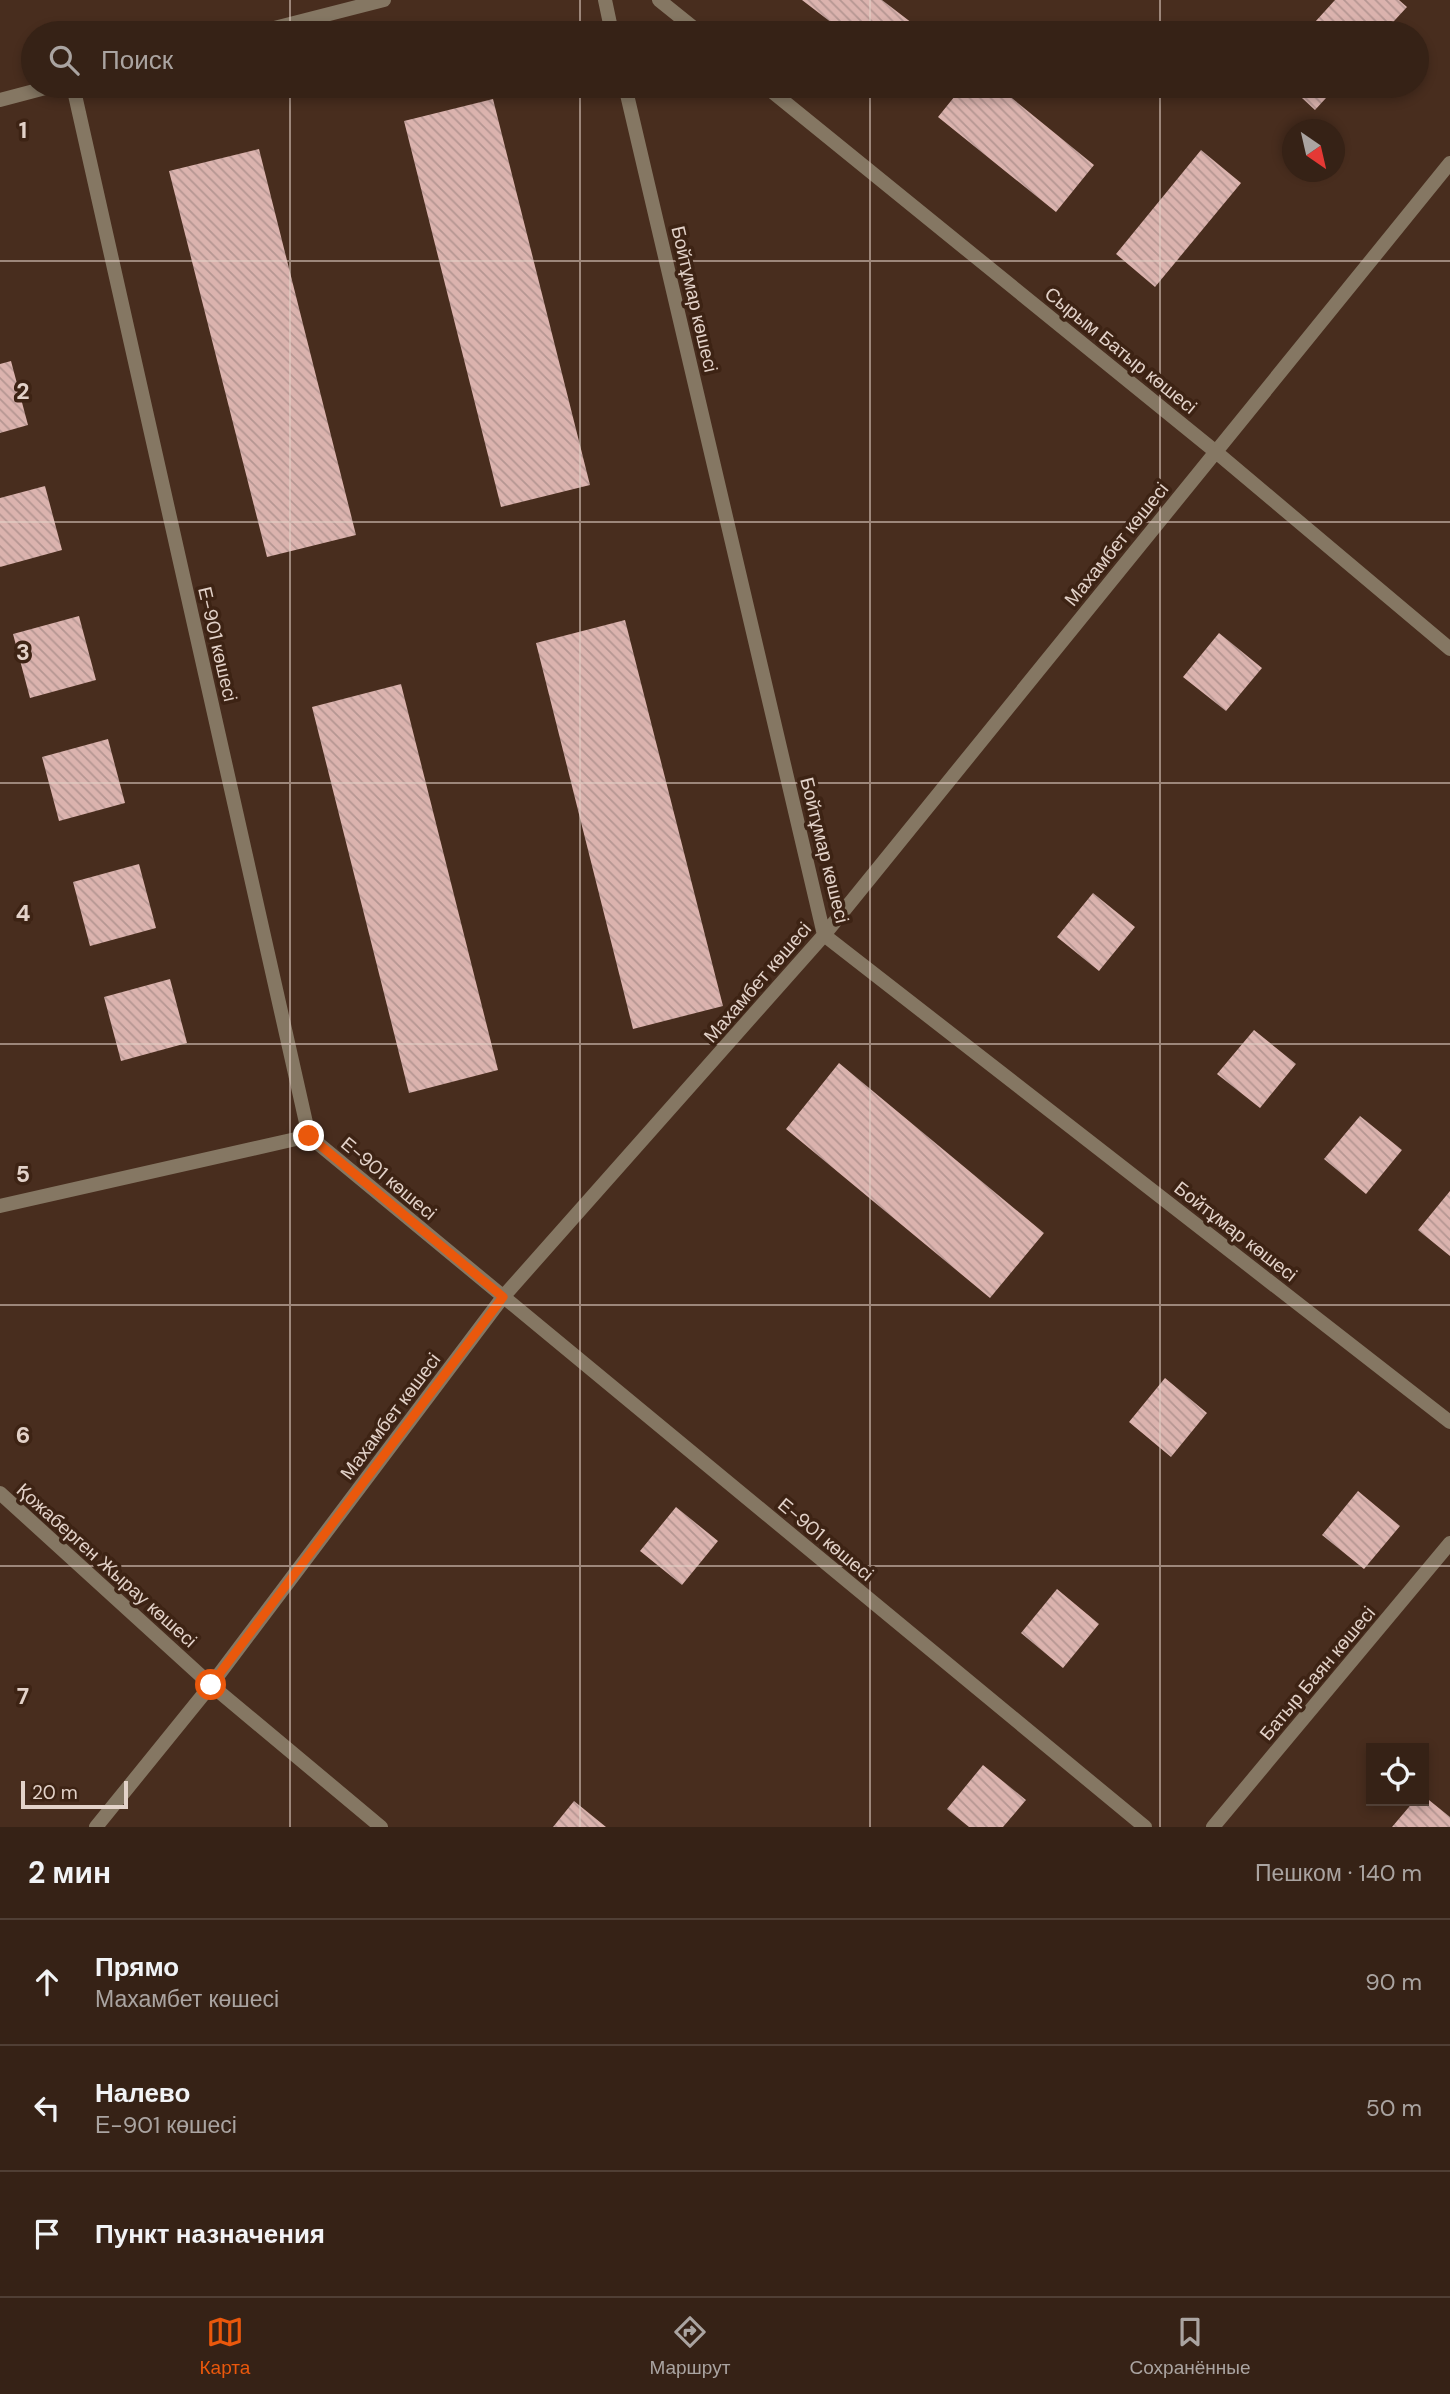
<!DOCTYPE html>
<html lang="ru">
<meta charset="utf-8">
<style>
body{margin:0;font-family:"DM Sans",sans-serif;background:#412f23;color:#f1f3f6}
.controls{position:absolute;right:21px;bottom:21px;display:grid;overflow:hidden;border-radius:0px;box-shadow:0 4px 10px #0003}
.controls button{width:63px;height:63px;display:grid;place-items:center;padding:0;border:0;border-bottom:2px solid #503f35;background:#362216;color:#f1f3f6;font:35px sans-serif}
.compass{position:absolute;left:1282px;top:119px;width:63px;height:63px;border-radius:50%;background:#362216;box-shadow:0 4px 10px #0003;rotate:146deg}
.scale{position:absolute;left:21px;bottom:18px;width:107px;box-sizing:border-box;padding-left:7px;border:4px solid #e3d2c9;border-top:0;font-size:19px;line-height:24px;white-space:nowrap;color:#e3d2c9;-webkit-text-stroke:5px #3d2314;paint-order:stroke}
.stop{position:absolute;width:21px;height:21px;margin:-16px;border:5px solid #ea580c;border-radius:50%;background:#fff}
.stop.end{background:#ea580c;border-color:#fff;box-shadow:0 2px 7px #0008}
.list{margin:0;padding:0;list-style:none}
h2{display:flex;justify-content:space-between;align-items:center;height:91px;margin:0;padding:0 28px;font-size:30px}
h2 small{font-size:23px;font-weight:400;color:#aaa4a1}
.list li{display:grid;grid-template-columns:46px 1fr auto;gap:21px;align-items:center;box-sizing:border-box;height:126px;padding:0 28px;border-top:2px solid #503f35}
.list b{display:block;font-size:26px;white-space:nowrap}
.list p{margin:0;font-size:23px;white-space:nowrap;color:#aaa4a1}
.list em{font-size:23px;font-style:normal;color:#aaa4a1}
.icon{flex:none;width:38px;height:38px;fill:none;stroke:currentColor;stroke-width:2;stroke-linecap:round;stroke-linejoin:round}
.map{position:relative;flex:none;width:1450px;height:1827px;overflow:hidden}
.search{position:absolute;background:#362216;box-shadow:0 4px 10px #0003;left:21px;right:21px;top:21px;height:77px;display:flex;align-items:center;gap:18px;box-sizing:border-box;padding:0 24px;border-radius:38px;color:#aaa4a1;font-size:26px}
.sheet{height:469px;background:#362216}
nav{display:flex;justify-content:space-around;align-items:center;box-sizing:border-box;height:98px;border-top:2px solid #503f35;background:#362216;font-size:19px;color:#aaa4a1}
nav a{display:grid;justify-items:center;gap:4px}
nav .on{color:#ea580c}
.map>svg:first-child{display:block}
</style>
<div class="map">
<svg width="1450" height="1827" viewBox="0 0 1450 1827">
<defs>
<pattern id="building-back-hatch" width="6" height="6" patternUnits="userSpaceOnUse" patternTransform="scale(1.75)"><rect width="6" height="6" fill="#dbb3ae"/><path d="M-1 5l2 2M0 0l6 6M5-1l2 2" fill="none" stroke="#b59692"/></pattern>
</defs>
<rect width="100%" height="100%" fill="#482d1e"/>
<path fill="url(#building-back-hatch)" d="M802,0H882L925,33H845Z
M1335,0H1399L1407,7L1383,33H1305Z
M963,86H997L1094,165L1056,212L938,117Z
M1289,86H1337L1315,110Z
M493,99L590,485L501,507L404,121Z
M259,149L356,535L267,557L169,171Z
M1201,150L1241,183L1155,287L1116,254Z
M11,361L28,425L0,433V364Z
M45,486L62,550L0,567V498Z
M79,616L96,680L30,698L13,634Z
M625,620L723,1006L633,1029L536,643Z
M1219,633L1262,668L1226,711L1183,677Z
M401,684L498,1070L409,1093L312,707Z
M108,739L125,803L59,821L42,757Z
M139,864L156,928L90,946L73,882Z
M1093,893L1135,927L1099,971L1057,937Z
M170,979L187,1043L121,1061L104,997Z
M1254,1030L1296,1064L1260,1108L1217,1074Z
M839,1063L1044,1233L990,1298L786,1129Z
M1360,1116L1402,1150L1366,1194L1324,1159Z
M1450,1191V1256L1418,1230Z
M1165,1378L1207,1413L1171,1457L1129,1422Z
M1358,1491L1400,1526L1364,1569L1322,1535Z
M676,1507L718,1541L682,1585L640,1551Z
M1057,1589L1099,1624L1063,1668L1021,1633Z
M983,1765L1026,1800L1003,1827H969L947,1809Z
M1424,1796L1450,1817V1827H1392L1414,1801H1424Z
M574,1801L606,1827H553Z"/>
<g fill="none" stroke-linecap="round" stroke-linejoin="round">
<path stroke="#857763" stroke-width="14" d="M605,0L612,33
M659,0L700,33
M255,33L384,0
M73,86L309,1136L1145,1827
M625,86L824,935L1450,1422
M765,86L1216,452L1450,649
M0,100L53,86
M0,1206L309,1136
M0,1493L211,1685L381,1827
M96,1827L211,1685L503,1297L824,935L1450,163
M1213,1827L1450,1543"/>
</g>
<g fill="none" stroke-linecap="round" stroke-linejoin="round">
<path stroke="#ea580c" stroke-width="9" d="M211,1685L503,1297L309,1136"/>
</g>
<path fill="none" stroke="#e3d2c9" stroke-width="2" stroke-opacity="0.55" d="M290,0V33M580,0V33M870,0V33M1160,0V33M290,86V1827M580,86V1827M870,86V1827M1160,86V1827M0,261H1450M0,522H1450M0,783H1450M0,1044H1450M0,1305H1450M0,1566H1450"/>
<g text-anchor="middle" stroke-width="7" stroke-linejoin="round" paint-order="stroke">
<g font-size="19" fill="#e3d2c9" stroke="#3d2314">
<text transform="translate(695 299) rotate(77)" y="7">Бойтұмар көшесі</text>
<text transform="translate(1121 350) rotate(39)" y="7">Сырым Батыр көшесі</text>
<text transform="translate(1116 544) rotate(-51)" y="7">Махамбет көшесі</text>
<text transform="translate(218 644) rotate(77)" y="7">Е-901 көшесі</text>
<text transform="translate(825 850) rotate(76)" y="7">Бойтұмар көшесі</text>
<text transform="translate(757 982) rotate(-49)" y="7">Махамбет көшесі</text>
<text transform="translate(389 1178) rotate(40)" y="7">Е-901 көшесі</text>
<text transform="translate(1236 1231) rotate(38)" y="7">Бойтұмар көшесі</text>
<text transform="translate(390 1416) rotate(-53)" y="7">Махамбет көшесі</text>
<text transform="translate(826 1539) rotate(40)" y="7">Е-901 көшесі</text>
<text transform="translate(107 1565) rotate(42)" y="7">Қожаберген Жырау көшесі</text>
<text transform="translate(1317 1673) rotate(-50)" y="7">Батыр Баян көшесі</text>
</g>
</g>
<g font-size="23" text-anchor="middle" font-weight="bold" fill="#e3d2c9" stroke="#3d2314" stroke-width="7" stroke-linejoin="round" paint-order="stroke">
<text x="23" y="138">1</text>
<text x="23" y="399">2</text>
<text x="23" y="660">3</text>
<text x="23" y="921">4</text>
<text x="23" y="1182">5</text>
<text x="23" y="1443">6</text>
<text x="23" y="1704">7</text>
</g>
</svg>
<div class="controls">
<button><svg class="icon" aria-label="locate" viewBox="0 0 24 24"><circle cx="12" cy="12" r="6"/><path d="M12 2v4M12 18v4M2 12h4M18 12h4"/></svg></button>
</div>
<svg class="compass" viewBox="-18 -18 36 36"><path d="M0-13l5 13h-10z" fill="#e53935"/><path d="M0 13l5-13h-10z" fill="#aaa4a1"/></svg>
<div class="scale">20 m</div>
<div class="stop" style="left:211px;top:1685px"></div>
<div class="stop end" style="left:309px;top:1136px"></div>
<div class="search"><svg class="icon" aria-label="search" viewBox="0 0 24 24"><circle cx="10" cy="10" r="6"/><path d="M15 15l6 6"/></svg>Поиск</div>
</div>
<section class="sheet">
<h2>2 мин<small>Пешком · 140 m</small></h2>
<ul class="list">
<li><svg class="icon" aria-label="ahead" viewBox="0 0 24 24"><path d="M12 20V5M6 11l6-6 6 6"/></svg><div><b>Прямо</b><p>Махамбет көшесі</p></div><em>90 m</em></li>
<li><svg class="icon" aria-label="left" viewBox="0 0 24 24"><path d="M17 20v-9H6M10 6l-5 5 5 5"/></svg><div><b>Налево</b><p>Е-901 көшесі</p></div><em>50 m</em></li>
<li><svg class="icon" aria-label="arrive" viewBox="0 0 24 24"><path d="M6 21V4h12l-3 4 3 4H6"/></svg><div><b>Пункт назначения</b></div></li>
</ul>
</section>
<nav>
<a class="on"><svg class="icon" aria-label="map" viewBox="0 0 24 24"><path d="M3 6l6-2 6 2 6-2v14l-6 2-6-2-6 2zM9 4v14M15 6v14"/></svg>Карта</a>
<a><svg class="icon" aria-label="directions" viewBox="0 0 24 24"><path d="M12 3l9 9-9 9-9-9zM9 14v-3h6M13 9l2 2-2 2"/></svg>Маршрут</a>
<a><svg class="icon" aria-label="saved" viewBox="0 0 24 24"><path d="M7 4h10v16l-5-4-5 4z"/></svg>Сохранённые</a>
</nav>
